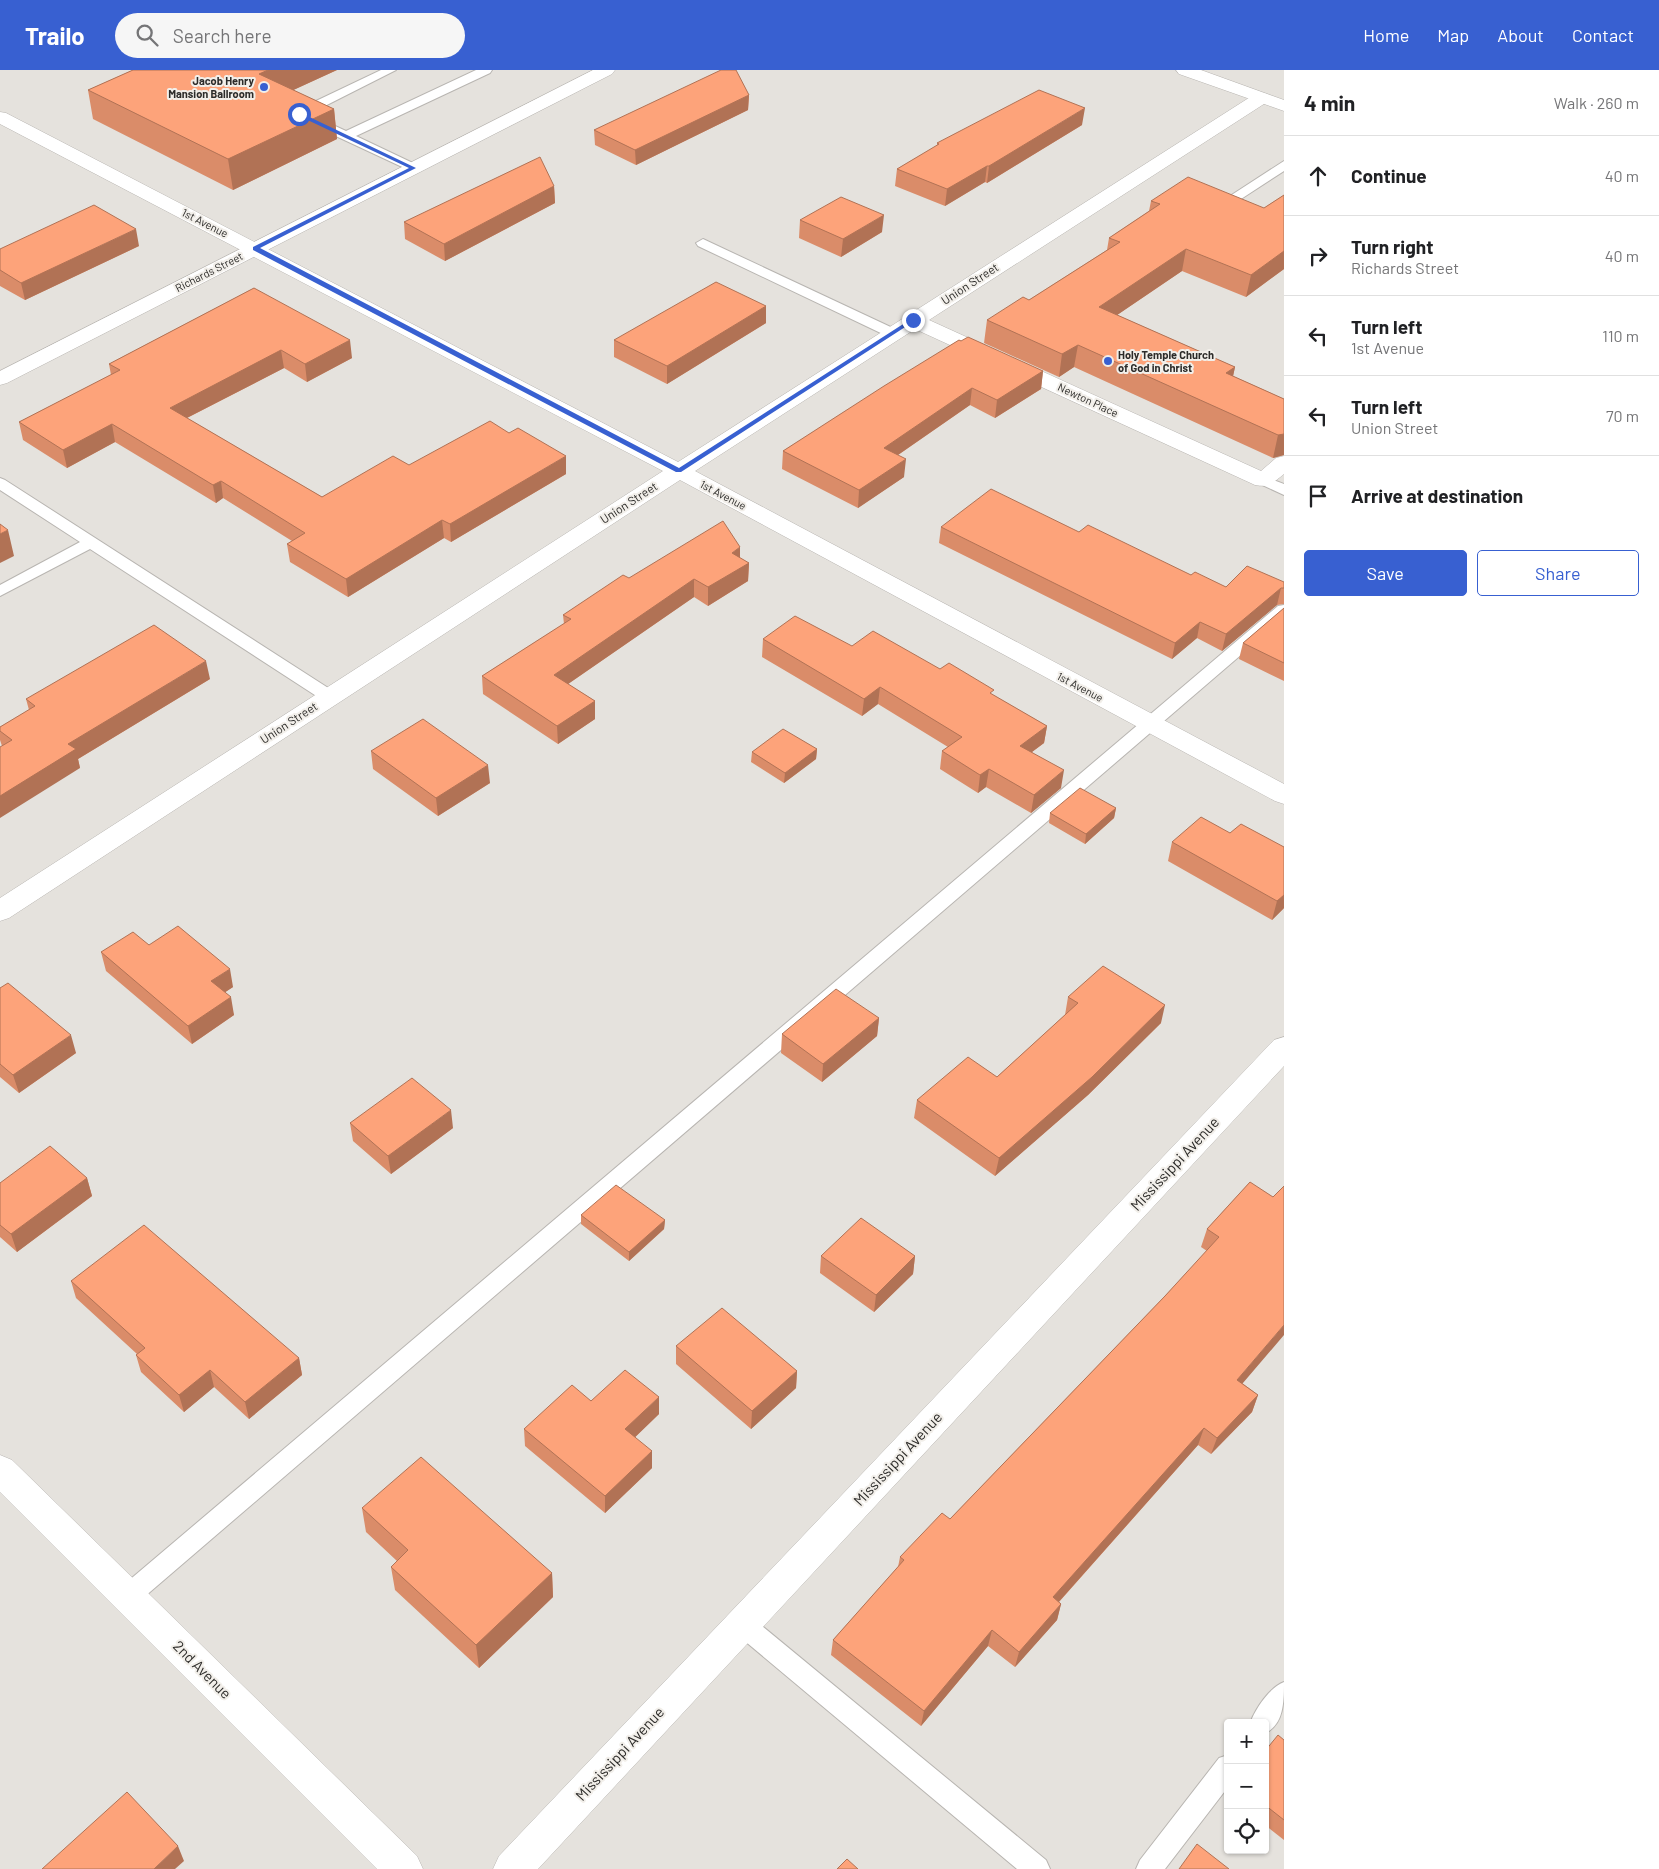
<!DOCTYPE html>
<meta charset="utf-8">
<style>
body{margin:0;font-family:Barlow,sans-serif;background:#f6f6f6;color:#202124}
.controls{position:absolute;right:15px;bottom:15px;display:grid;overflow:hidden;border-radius:5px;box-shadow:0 1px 4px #0004}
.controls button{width:45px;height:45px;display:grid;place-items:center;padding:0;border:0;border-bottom:1px solid #e0e0e0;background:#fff;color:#202124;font:25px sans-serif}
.stop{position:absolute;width:15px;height:15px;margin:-11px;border:4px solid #3860d1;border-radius:50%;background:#fff}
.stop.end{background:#3860d1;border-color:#fff;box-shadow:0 1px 5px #0008}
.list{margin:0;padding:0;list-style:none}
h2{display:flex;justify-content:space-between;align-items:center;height:65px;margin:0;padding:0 20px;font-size:21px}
h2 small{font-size:16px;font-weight:400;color:#757577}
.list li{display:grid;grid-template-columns:32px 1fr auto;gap:15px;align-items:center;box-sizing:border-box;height:80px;padding:0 20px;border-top:1px solid #e0e0e0}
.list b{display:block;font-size:19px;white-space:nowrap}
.list p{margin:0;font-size:16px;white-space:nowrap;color:#757577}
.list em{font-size:16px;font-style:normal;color:#757577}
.actions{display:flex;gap:10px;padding:15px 20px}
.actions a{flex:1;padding:11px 0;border:1px solid #3860d1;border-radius:5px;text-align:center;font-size:18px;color:#3860d1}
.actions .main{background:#3860d1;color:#fff}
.icon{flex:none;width:28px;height:28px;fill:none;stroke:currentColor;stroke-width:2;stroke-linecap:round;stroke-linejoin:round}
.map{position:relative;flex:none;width:1284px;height:1799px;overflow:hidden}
header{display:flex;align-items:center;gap:30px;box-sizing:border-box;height:70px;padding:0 25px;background:#3860d1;color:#fff}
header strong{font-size:24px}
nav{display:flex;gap:28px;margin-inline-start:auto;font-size:18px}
.search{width:350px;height:45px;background:#f6f6f6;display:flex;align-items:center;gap:12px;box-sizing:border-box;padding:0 18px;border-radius:28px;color:#757577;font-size:19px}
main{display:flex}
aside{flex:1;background:#fff}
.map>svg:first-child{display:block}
</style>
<header>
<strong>Trailo</strong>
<div class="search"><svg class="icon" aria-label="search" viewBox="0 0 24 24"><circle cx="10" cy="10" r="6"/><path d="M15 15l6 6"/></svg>Search here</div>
<nav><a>Home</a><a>Map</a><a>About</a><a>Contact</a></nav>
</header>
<main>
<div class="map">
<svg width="1284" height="1799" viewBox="0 0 1284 1799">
<rect width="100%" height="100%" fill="#e5e2dd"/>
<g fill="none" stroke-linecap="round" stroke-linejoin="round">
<defs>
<path id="service" d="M381,0H396L309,44L346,61L476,0H492L490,3L356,66L417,95L419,98L417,101L413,102L295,47L293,44L295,41Z
M1284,91V101L1241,129L1236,130L1230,126Z
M703,169L897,260L899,263L897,266H887L698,176L696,173Z
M1263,406L1284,414V425L1258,413L1256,410L1258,407Z
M0,408L5,410L336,623L338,627L336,631L330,632L324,631L90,479L0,526V515L80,472L0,420Z
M1284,535V548L136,1534L128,1537L120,1534L116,1526L120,1518L1278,536Z
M742,1543L750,1546L1046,1790L1050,1799H1017L734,1562L730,1554L734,1546Z
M1284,1612C1284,1631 1284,1655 1265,1663V1653H1250C1256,1638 1269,1618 1284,1612Z
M1228,1685V1717L1165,1799H1136L1140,1790L1219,1688Z"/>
<path id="minor" d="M1261,23L1267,24L1270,28L1267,32L929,250L1261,401L1276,388L1284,386V404C1274,412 1268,418 1255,415L915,259L695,401L1284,714V734L1275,731L680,410L9,848L0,851V828L663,401L0,54V42L6,43L678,392L1255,24Z
M1284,967V996L538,1799H493L499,1786L1274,970Z
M0,1385L12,1390L417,1786L423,1799H377L0,1422Z"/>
<path id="tertiary" d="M593,0H615L612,4L7,313L0,315V301Z
M1176,0H1201L1284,30V41L1179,4Z"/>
</defs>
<use href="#service" stroke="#b8b5b1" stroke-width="2"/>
<use href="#minor" stroke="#b8b5b1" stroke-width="1"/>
<use href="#tertiary" stroke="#b8b5b1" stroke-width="1"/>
<use href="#service" fill="#fff" fill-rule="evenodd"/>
<use href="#minor" fill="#fff" fill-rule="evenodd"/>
<use href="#tertiary" fill="#fff" fill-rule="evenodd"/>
</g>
<path fill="#da8c69" d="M133,0H337L293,20L334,39L337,69L233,120L93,49L88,20Z
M749,25L748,40L636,95L595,75L594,60Z
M1082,55L987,113L985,112L945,136L895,116L897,99L937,76V73Z
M554,116L555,133L445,191L405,169L404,152Z
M1284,125V199L1246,227L1182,201L1117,245L1235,297L1233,306L1284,329V385L1273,388L1074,297L1059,307L984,273L987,250L1029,230L1107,180L1109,168L1149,141L1151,131L1264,138Z
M800,150L882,162L841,187L799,168Z
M139,176L25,230L0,216V179Z
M254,218L352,288L307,312L284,298L187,348L322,427L409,395L566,404L451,472L444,468L348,527L290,492L287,474L292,471L223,428L216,433L115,372L67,398L23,370L19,352L111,305L109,294Z
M766,236V253L667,314L614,287V270Z
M959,270L1043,301L1041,319L995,348L970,335L898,385L904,407L858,438L782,399L783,381Z
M941,457L1079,462L1191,505L1226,517L1284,512V534L1277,535L1222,581L1197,568L1172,589L939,473Z
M740,488L749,493L748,511L708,536L694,527L568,614L595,631V649L558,674L483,624L482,606L564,554L563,545L629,508Z
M1284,538V611L1239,589L1243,573Z
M763,569L852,576L940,599L993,625L1047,656L1044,673L1032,682L1061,718L1031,743L986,717L978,723L940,699L942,681L948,677L878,634L862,646L762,587Z
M210,609L78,689L80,698L2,676L0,670V657L29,640L26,629Z
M817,679L816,689L784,713L751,692L752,682Z
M371,681L490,713L438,746L373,699Z
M1116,738L1114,748L1085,774L1049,753L1050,743Z
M1230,763L1284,777V838L1272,850L1168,791L1172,772Z
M149,875L233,917L225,922L234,945L192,974L106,901L101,882Z
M0,918L76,983L19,1023L0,1007Z
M1068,927L1161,953L1088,1025L995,1106L914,1048L917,1030L997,1007L1065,945Z
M879,948L877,966L822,1012L781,983L782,964Z
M350,1053L453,1058L391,1104L353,1071Z
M87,1108L92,1126L17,1182L0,1167V1113Z
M1250,1112L1242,1313L1258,1325L1252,1342L1211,1384L1198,1375L1059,1532L1061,1534L1057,1550L1015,1597L988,1576L921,1656L831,1585L833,1570L898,1497L900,1487L950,1449L1165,1226L1207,1181L1201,1177L1207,1159Z
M581,1145L665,1150L664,1159L629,1191L581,1154Z
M821,1186H915L913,1204L874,1242L820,1203Z
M71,1211L299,1288L302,1305L249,1349L214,1317L184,1342L141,1302L136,1285L137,1284L76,1228Z
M676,1276L797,1301L796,1318L751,1359L676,1294Z
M591,1331L659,1344L635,1367L652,1398L605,1443L525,1376L524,1359Z
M362,1438L552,1503L553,1527L479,1598L395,1520L391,1497L397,1491L366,1462Z
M1284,1670V1770L1265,1755V1681Z"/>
<path fill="#b17255" d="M268,0H337L263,34L259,4Z
M749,25L748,40L636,95L635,80Z
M1085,38L1082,55L987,113L989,96Z
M334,39L337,69L233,120L228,89Z
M987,96L985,112L945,136L947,119Z
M554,116L555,133L445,191L444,174Z
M884,145L882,162L841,187L843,169Z
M136,159L139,176L25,230L21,213Z
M1186,179L1182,201L1095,260L1099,237Z
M1284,181V199L1246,227L1251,205Z
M766,236V253L667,314V296Z
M350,270L352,288L307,312L305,294Z
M1078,275L1074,297L1059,307L1062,284Z
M281,280L284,298L173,355L170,338Z
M1235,297L1230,320L1226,303Z
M1043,301L1041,319L995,348L997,330Z
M972,318L970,335L882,396L884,378Z
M112,354L115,372L67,398L63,380Z
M1284,364V385L1273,388L1278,365Z
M566,386V404L451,472L450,454Z
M906,389L904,407L858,438L859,420Z
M221,411L223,428L216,433L213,415Z
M442,450L444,468L348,527L346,509Z
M8,460L14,486L0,493V464Z
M740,477V495L732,483Z
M749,493L748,511L708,536V517Z
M694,509V527L555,623L554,605Z
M1281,518L1277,535L1222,581L1226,564Z
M1200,552L1197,568L1172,589L1175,573Z
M206,591L210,609L78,689L80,698L0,748V726L68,674Z
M880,617L878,634L862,646L864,629Z
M595,631V649L558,674L557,656Z
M1047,656L1044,673L1017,693L1020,676Z
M817,679L816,689L784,713L785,703Z
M488,695L490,713L438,746L436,728Z
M989,699L986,717L978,723L980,705Z
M1064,700L1061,718L1031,743L1034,725Z
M1116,738L1114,748L1085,774L1086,764Z
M1284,825V838L1272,850L1277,831Z
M230,899L233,917L215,929L211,911Z
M231,927L234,945L192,974L188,956Z
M1165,935L1161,953L1088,1025L995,1106L999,1088Z
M879,948L877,966L822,1012L823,994Z
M71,965L76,983L19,1023L13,1005Z
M451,1040L453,1058L391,1104L388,1086Z
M87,1108L92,1126L17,1182L11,1164Z
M665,1150L664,1159L629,1191V1182Z
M915,1186L913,1204L874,1242L876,1225Z
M1284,1255V1265L1231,1327L1237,1310Z
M299,1288L302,1305L249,1349L245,1332Z
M210,1300L214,1317L184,1342L179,1325Z
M797,1301L796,1318L751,1359L752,1341Z
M1258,1325L1252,1342L1211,1384L1217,1368Z
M659,1327V1344L626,1376L625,1359Z
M1204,1358L1198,1375L1048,1544L1053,1527Z
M652,1381V1398L605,1443V1426Z
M552,1503L553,1527L479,1598L476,1575Z
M1061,1534L1057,1550L1015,1597L1019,1582Z
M992,1560L988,1576L921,1656L924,1641Z
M178,1776L184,1791L175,1799H154Z"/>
<path fill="#fda37a" stroke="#b17255" d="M133,0H268L259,4L334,39L228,89L88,20Z
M721,0H736L749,25L635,80L594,60Z
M1039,20L1085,38L989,96H987L947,119L897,99L939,74L937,73Z
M540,87L554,116L444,174L404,152Z
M1188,107L1264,138L1284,125V181L1251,205L1186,179L1099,237L1235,297L1226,303L1284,329V364L1278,365L1078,275L1062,284L987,250L1023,227L1029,230L1120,172L1109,168L1160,134L1151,131Z
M841,127L884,145L843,169L800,150Z
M94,135L136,159L21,213L0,200V179Z
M716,212L766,236L667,296L614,270Z
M254,218L350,270L305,294L281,280L170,338L322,427L393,386L409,395L490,351L509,363L518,358L566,386L450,454L442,450L346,509L287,474L305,463L221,411L213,415L112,354L63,380L19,352L120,300L109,294Z
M968,267L1043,301L997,330L972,318L884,378L906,389L859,420L783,381L884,316L959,270L961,271Z
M991,419L1079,462L1088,455L1191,505L1195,502L1226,517L1247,496L1284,512V518H1281L1226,564L1200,552L1175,573L941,457Z
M723,451L740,477L732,483L749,493L708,517L694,509L554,605L595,631L557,656L482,606L571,549L563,545L623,505L629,508Z
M0,454L8,460L0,464Z
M1284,538V593L1243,573Z
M795,546L852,576L873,561L940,599L949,593L994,620L990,623L1047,656L1020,676L1064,700L1034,725L989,699L980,705L942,681L962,667L880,617L864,629L763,569Z
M154,555L206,591L68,674L76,679L0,726V677L12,670L0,661V657L35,636L26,629Z
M423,649L488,695L436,728L371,681Z
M783,659L817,679L785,703L752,682Z
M1080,718L1116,738L1086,764L1050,743Z
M1201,747L1230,763L1241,754L1284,777V825L1277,831L1172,772Z
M178,856L230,899L211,911L231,927L188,956L101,882L133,862L149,875Z
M1103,896L1165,935L1092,1007L999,1088L917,1030L968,987L997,1007L1078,933L1068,927Z
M8,913L71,965L13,1005L0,994V918Z
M836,919L879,948L823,994L782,964Z
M412,1008L451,1040L388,1086L350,1053Z
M50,1076L87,1108L11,1164L0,1155V1113Z
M1250,1112L1273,1127L1284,1116V1255L1237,1310L1258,1325L1217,1368L1204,1358L1053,1527L1061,1534L1019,1582L992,1560L924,1641L833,1570L904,1490L900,1487L942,1443L950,1449L1165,1226L1219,1167L1207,1159Z
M616,1115L665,1150L629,1182L581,1145Z
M861,1148L915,1186L876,1225L821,1186Z
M144,1155L299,1288L245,1332L210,1300L179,1325L136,1285L145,1278L71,1211Z
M722,1238L797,1301L752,1341L676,1276Z
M625,1300L659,1327L625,1359L652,1381L605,1426L524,1359L572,1315L591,1331Z
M421,1387L552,1503L476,1575L391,1497L408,1480L362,1438Z
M1278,1665L1284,1670V1750L1265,1735V1681Z
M127,1722L178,1776L154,1799H42Z
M1197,1774L1229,1799H1179Z
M847,1789L858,1799H837Z"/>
<path fill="#3860d1" d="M299,42L416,98L260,178L679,398L911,249L916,250L681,402H676L253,180V177L409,98L297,45Z"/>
<g fill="#3860d1" stroke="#f2efea" stroke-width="2">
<circle cx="264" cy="17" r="5"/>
<circle cx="1108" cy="291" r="5"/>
</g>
<g text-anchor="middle" stroke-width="4" stroke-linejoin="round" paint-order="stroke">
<g font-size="11" font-weight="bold" fill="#2c2b29" stroke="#f2efea" text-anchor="end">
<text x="254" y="15">Jacob Henry<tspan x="254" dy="13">Mansion Ballroom</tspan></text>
<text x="1118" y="289" text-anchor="start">Holy Temple Church<tspan x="1118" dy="13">of God in Christ</tspan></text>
</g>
<g font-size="11" fill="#2c2b29" stroke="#f2efea">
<text transform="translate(205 153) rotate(27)" y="4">1st Avenue</text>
<text transform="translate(209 202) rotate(-27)" y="4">Richards Street</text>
<text transform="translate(1088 330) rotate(25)" y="4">Newton Place</text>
<text transform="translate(723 425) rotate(28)" y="4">1st Avenue</text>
<text transform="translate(1080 617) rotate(28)" y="4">1st Avenue</text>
</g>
<g font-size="12" fill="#2c2b29" stroke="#f2efea">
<text transform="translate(970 214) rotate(-33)" y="4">Union Street</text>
<text transform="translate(629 433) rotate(-33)" y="4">Union Street</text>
<text transform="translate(289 653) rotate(-33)" y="4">Union Street</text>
</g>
<g font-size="15" fill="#2c2b29" stroke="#f2efea">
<text transform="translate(1175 1094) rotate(-47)" y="5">Mississippi Avenue</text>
<text transform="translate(898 1389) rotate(-47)" y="5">Mississippi Avenue</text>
<text transform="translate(202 1600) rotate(45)" y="5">2nd Avenue</text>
<text transform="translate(620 1684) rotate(-47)" y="5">Mississippi Avenue</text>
</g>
</g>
</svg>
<div class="controls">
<button>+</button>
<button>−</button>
<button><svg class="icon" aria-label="locate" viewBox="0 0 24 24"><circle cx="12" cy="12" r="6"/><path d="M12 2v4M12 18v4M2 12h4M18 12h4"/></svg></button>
</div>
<div class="stop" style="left:299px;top:44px"></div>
<div class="stop end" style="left:913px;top:250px"></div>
</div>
<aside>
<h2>4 min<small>Walk · 260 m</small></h2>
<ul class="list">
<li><svg class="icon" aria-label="ahead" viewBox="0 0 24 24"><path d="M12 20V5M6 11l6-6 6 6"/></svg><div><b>Continue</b></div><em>40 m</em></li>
<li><svg class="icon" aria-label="right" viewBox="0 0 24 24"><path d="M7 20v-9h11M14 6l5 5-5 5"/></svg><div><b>Turn right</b><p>Richards Street</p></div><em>40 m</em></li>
<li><svg class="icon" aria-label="left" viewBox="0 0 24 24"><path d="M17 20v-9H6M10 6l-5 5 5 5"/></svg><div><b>Turn left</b><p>1st Avenue</p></div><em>110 m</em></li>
<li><svg class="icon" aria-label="left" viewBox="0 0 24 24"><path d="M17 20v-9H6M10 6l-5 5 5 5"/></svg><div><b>Turn left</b><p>Union Street</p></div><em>70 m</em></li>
<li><svg class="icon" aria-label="arrive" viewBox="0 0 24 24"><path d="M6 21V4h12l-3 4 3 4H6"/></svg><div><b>Arrive at destination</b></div></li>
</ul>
<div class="actions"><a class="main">Save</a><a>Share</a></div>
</aside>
</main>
